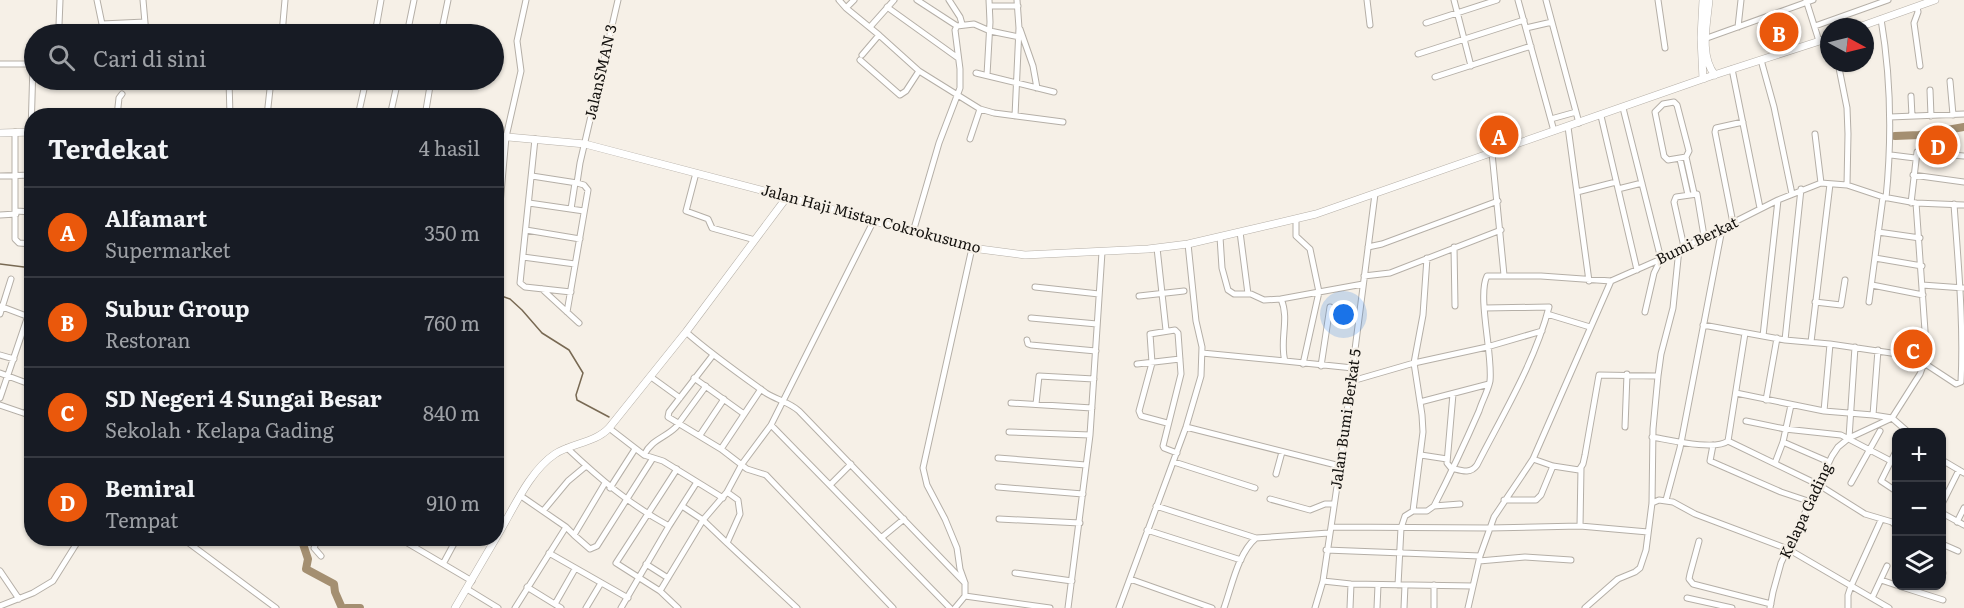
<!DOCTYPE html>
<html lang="id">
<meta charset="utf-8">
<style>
body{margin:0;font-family:Literata,serif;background:#242831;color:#f1f3f6}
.controls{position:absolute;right:18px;bottom:18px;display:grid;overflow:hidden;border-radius:12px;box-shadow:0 2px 4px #0004}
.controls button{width:54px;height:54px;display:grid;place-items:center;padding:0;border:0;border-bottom:2px solid #363941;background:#171b24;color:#f1f3f6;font:30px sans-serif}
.compass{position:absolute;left:1820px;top:18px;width:54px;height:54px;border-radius:50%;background:#171b24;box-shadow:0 2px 4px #0004;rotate:97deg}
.you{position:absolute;left:1344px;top:315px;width:21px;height:21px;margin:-15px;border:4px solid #fff;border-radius:50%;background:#1a73e8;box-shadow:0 0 0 9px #1a73e833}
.badge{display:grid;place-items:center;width:39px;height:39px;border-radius:50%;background:#ea580c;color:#fff;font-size:20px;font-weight:700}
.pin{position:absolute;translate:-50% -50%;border:3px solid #fff;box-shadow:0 2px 6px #0006}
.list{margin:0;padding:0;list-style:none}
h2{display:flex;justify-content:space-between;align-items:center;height:78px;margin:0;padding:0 24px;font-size:26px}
h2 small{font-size:20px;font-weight:400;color:#9ea1a6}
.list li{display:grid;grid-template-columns:39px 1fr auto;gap:18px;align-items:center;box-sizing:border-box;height:90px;padding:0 24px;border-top:2px solid #363941}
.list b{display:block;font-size:22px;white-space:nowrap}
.list p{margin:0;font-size:20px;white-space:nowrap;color:#9ea1a6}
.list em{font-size:20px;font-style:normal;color:#9ea1a6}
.icon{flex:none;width:33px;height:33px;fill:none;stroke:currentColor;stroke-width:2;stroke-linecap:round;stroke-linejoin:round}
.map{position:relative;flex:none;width:1964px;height:608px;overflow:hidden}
.search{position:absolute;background:#171b24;box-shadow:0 2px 4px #0004;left:24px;top:24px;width:480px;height:66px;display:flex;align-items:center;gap:15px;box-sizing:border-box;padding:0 21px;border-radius:33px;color:#9ea1a6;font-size:22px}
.panel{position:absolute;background:#171b24;box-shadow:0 2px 4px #0004;left:24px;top:108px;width:480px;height:438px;border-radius:24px}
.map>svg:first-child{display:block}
</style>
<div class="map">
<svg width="1964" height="608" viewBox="0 0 1964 608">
<rect width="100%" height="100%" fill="#f6f0e7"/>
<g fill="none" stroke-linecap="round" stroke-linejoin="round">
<path stroke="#786953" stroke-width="1.5" d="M0,264L32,268
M496,294L510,299L522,310L542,333L569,350L583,373L576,395L577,400L609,417"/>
<path stroke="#a48f71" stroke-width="8" d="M1895,136L1919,135L1964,127
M301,538L308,559L306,569L334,584L335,592L342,608
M346,608H360"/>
<defs>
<path id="minor" d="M60,0L59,25L62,34
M97,0L102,24L145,22
M143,0L146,34
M839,0L846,8L879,35L919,71L980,109L994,113L1063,122
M917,0L957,26L974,24L990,31L1019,37
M949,0L960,17L962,24
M1367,0L1370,25
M1454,0L1471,66
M1518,0L1554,131
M1546,0L1579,123
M1658,0L1665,48
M1806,0L1819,41
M990,6H1018
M887,7L958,58
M1917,7L1918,12L1914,23L1920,66
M846,8L854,0
M1881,19C1891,78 1892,138 1886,198
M1426,23L1497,0
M1815,26L1888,0
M870,27L894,0
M1738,27L1741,0
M1526,28L1552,22
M1020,29L1033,66L1037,88
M282,34L285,0
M375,34L381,0
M407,34L414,0
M441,34L448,0
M1707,38L1813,0
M1418,54L1524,20
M862,55L879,35
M860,60L900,95L906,91L919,71
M1761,60L1774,107L1792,194
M1838,63L1847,108L1848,134L1847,185
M0,64H34
M1732,69L1760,208
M976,73L1054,92
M987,75L990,22L989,0
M1435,77L1531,46
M229,80L230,116
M1950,81L1953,115
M1930,90L1931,116
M1911,96L1912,116
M1674,102L1677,105L1689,151L1686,157L1668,160L1664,156L1655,112L1663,104Z
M1623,108L1661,259L1654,273L1645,312
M117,116L119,98L122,94
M267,116L271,80
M358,116L366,80
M390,116L398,80
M425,116L431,80
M1015,116L1019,28L1017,0
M1601,116L1637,270
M1890,117L1964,114
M1551,119L1576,112
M1568,127L1589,281
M15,132V239L19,243L32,244
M31,132L33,64
M1815,134L1821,183
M535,139L520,283L525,287L571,292
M970,139L980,109
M1492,153L1504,275
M1891,155L1915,158
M1686,157L1694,193
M1680,159L1688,195
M696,173L686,211L708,219L712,228L755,240
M1913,175L1964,182
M0,176L32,175
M532,176L577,183
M1618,189L1642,183
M1577,192L1616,182
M529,203L584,211
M1911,203L1917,152L1964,156
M1916,203L1964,205
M571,209L575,183
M16,211L32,212
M0,215L16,214
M1296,219V236L1310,249L1319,292L1363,284
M1733,223L1715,132L1716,128L1743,122
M526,230L580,239
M913,232L939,143L960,88V69L955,30L957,26
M1240,232L1248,294
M1878,232L1920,238
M1220,237L1222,268L1228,290L1234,294H1251L1264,300L1281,299C1290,319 1279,341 1285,361L1353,368
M1368,247L1382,244L1498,201
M1454,247L1455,306
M1684,247L1674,202L1676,197L1697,194L1704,236
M1157,248L1166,330
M496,249L506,137L521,71L517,41L526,0
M523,257L575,264
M1875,258L1922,266
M1364,276L1390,273L1501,230
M1872,285L1923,295
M1922,285L1964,288
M1035,287L1099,294
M542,289L579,323
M1139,296L1184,291
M1281,299L1319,292L1303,364
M1815,302L1841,305L1845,280
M1869,302L1883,197
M0,306L29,317
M567,312L588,190L584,185L577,183L580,163L618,0
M0,314L11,279
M1547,314L1590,327
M1031,318L1097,324
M1703,325L1785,340L1830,344L1925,358
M686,332C711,354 738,373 766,393C777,400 789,402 799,411L965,583
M1763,336L1778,200
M1027,340L1028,344L1031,345L1096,351
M1785,340L1801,189
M1811,342L1830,184
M1202,353L1285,361
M0,355L14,359
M713,355L669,412L668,417L721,449L747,469L766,475L893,608
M1924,363L1956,384L1961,382C1964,323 1958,262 1954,204
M1137,364L1180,359
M1321,366L1330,307
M0,373L32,385
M651,377L680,398
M694,378L744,414
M1352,381L1414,363L1487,347L1542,331
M1736,393L1824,411L1873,415L1878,350
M1453,394L1447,463L1451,468C1460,470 1470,475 1477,465C1503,414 1535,362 1549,307L1485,308
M0,398L32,304
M1766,400L1777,338
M1420,402L1489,384
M1011,403L1092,408
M1036,404L1039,376L1094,379
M0,405L32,416
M1824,411L1830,344
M26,413L32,397
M1873,415L1892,418L1908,432
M1746,421L1785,429L1841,435L1891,461
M1167,423L1141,416L1139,411L1152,363L1150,334L1175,330L1178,333L1181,374L1163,446L1164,448L1177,453
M771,425L950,608
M1186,427L1340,466
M1625,427L1627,374
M609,428L644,455L663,461L723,498
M1009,432L1090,435
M700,435L724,399
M1652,437C1670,440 1715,451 1728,441L1819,485L1865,514L1892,522L1896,526
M1849,438L1855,347
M1728,441L1745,333
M1783,442L1829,462
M1713,445L1710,461L1781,492L1811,502
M567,448C599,478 630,505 669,526
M721,449L761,389
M1896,451L1881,481L1896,491
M644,455C652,439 665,438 676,427L706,386
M1421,455L1447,459
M998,458L1086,465
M1533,459L1553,466L1579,470L1583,464L1585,455L1599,375L1658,376
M1942,460L1964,473
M1174,462L1255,488
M1775,463L1783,442L1791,405
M1581,468L1580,526L1648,532
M677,469L616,563L660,591L678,608
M1276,474L1282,452
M1851,483L1880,431
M830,485L851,464
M998,487L1083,494
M610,488L635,449
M727,492L738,500L740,514L727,543L797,608
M521,496L566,527L574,535L605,483
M1270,499L1310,510L1325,504H1334
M1504,500H1536L1541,495L1553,466
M1666,500L1680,448L1722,229
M1652,503L1659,500L1673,502L1695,514L1788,549L1889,608
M1942,504L1959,470
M682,506L703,520L727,543
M1156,506L1256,538
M1434,506C1450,475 1465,443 1479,411C1482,401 1488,391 1490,381C1493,355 1477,296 1487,276H1541L1611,281L1661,259L1778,200L1821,183L1847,185L1883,197L1916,203L1926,345L1924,363L1920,374L1892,418L1849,438L1838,447L1832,456L1781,563L1773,592L1770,608
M543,511L568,481L586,466
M1413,511L1423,432L1422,415L1414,363L1423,315L1427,258
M1942,513L1964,525
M999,519L1080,523
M1957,522L1964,508
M1331,527L1489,528L1580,526
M1147,530L1241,560
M574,535L590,549L597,546L653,458
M102,538L103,539
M182,538L276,608
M318,538L314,548L321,556
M399,538L472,581
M881,538L904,519
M1699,541L1690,574L1689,579L1693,584L1771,604
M1942,544L1958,551
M1326,550L1480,556
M549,553L628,598
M1479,561L1525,557L1571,560
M443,564L457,538
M646,564L668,578
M0,571L19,599
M1015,573L1072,581
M1942,573H1943
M1130,579L1212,608
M1881,580L1896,585
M1323,581L1351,584L1473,586
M1398,585L1401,528L1405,516L1413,511H1427L1434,506L1460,504
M1434,585V607
M1899,586L1943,600
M527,587L561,608
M467,589L498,608
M660,591L703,520L727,492L742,464L771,425L873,222
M965,596L1050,608
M1687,598L1732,608
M1872,598L1887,566
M555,604L575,569
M0,606L33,593L53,581L80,538
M515,608L566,527
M586,608L601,583
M621,608L669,526L697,482
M955,608L965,596V583L960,569L957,548L945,519L927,485L923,468L972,248
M1068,608L1090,435L1102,252
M1119,608L1186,427L1201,376L1202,347L1196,321L1188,244
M1224,608C1232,586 1238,553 1256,538L1329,533
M1315,608L1323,581L1340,466L1375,194
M1350,608L1351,584
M1377,608L1378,585
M1404,608L1405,585
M1468,608L1480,556L1494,517L1533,459L1611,281
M1585,608L1618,579L1635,572L1640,568L1646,550L1652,503L1653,429L1658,376L1661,354L1673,308L1679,249
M1848,608V595L1851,586L1881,520"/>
<path id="major" d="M1709,0C1707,23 1699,56 1715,75
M1859,27L1935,0
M1703,79L1701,38L1703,0
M0,133L32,132
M496,136L585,144L787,197L972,248L1025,255L1148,249L1188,244L1316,214L1711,76L1829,38
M496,538C512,512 529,471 555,454C572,443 595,443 609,428L686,332L787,197
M455,608L496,538"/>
</defs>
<use href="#minor" stroke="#b5afa7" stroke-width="7"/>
<use href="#major" stroke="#b5afa7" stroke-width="8"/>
<use href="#minor" stroke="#fff" stroke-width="5"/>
<use href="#major" stroke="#fff" stroke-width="7"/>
</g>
<g text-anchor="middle" stroke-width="4.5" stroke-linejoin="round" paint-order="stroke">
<g font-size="15" fill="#13110e" stroke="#f6f0e7">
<text transform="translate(601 72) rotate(-77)" y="5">JalanSMAN 3</text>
<text transform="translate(871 219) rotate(15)" y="5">Jalan Haji Mistar Cokrokusumo</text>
<text transform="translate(1697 241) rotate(-26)" y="5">Bumi Berkat</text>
<text transform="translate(1346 419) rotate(-82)" y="5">Jalan Bumi Berkat 5</text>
<text transform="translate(1806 511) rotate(-65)" y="5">Kelapa Gading</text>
</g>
</g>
</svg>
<div class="controls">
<button>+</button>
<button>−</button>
<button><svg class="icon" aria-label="layers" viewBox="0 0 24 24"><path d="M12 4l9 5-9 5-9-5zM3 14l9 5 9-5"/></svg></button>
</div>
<svg class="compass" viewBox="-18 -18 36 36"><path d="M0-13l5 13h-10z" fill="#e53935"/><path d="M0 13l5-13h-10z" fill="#9ea1a6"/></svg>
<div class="you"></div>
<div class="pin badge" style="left:1499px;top:135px">A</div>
<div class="pin badge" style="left:1779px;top:32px">B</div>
<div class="pin badge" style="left:1913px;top:349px">C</div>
<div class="pin badge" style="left:1938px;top:145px">D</div>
<div class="search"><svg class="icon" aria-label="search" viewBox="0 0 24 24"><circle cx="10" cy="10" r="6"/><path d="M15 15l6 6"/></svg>Cari di sini</div>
<section class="panel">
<h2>Terdekat<small>4 hasil</small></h2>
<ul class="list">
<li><span class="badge">A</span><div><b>Alfamart</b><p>Supermarket</p></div><em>350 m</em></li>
<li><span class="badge">B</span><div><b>Subur Group</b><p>Restoran</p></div><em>760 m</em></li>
<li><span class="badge">C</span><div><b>SD Negeri 4 Sungai Besar</b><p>Sekolah · Kelapa Gading</p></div><em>840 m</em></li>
<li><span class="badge">D</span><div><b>Bemiral</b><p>Tempat</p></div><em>910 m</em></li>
</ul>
</section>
</div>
